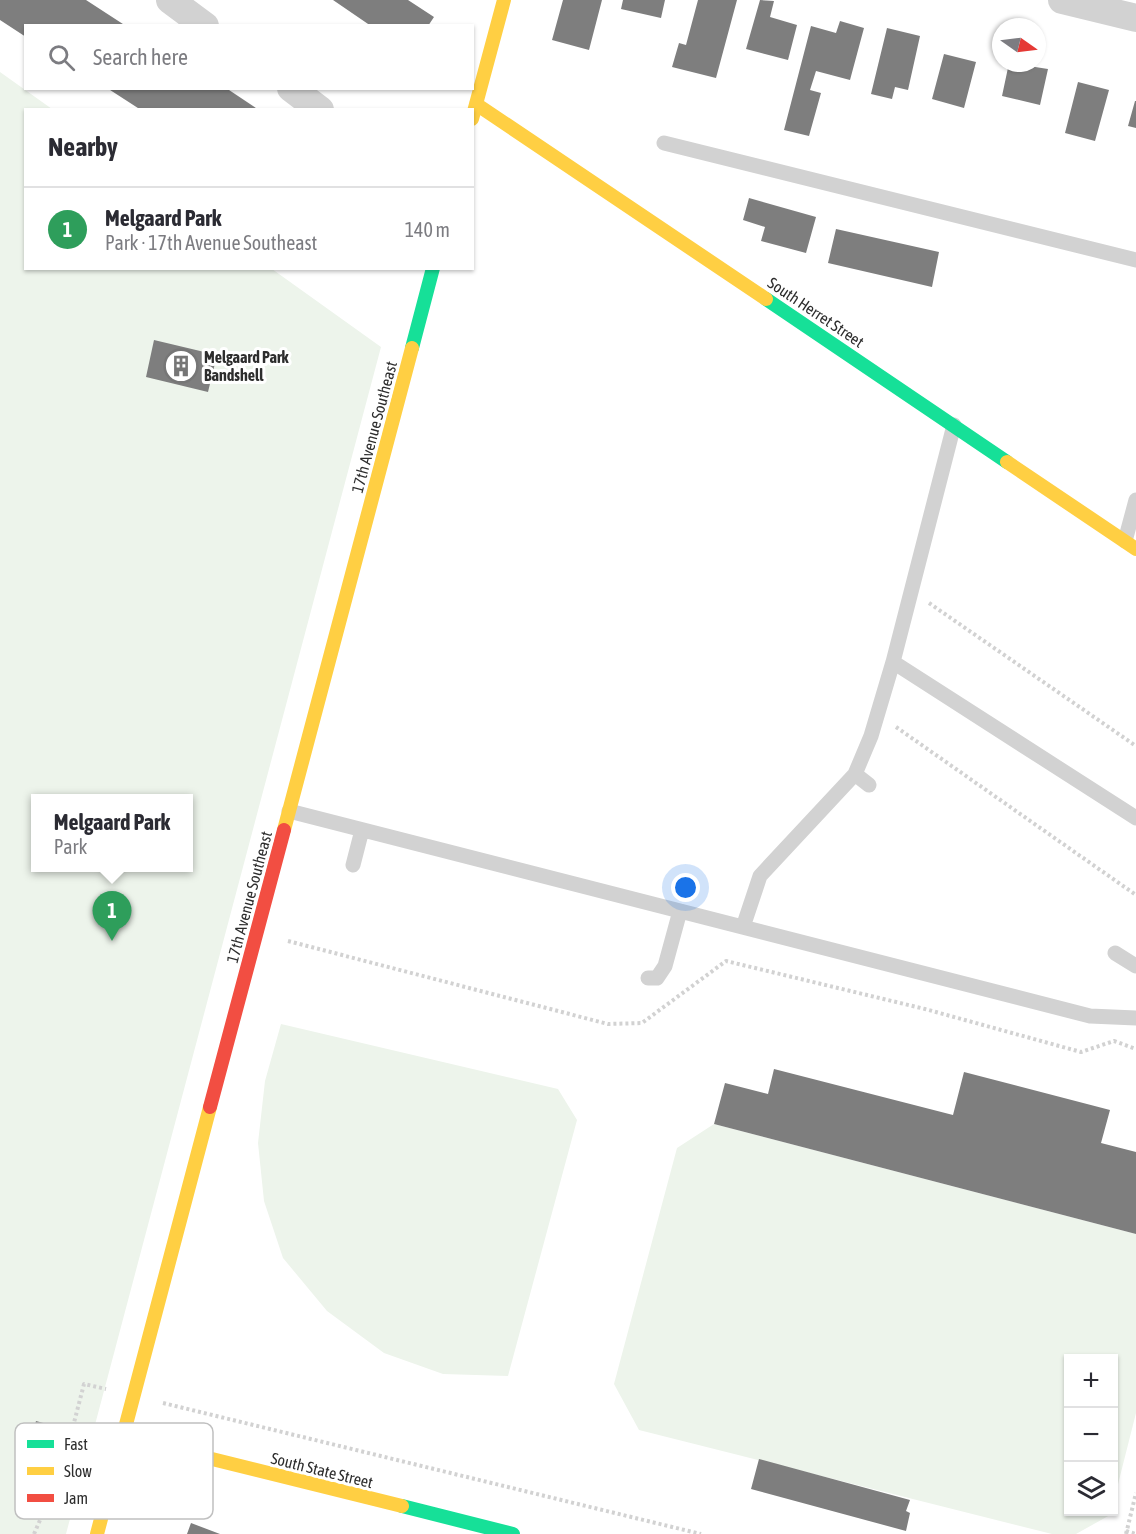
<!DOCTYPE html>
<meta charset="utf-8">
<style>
body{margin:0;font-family:"Asap Condensed",sans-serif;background:#f2f2f3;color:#2b2b33}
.controls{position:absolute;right:18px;bottom:18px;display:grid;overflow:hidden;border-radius:0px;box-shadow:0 2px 4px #0004}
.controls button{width:54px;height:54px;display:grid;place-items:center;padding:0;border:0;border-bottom:2px solid #e1e1e2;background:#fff;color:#2b2b33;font:30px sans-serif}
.compass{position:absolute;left:992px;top:18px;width:54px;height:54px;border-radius:50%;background:#fff;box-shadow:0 2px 4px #0004;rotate:104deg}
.you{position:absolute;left:686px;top:888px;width:21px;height:21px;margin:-15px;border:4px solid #fff;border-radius:50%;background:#1a73e8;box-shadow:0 0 0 9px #1a73e833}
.badge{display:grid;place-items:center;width:39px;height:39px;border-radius:50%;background:#b45309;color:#fff;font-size:20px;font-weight:700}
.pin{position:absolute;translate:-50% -50px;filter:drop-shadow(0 2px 3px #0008)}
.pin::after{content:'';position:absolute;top:32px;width:21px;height:18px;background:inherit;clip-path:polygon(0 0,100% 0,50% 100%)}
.popup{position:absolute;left:31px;top:794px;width:162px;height:78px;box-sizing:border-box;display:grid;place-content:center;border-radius:0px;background:#fff;filter:drop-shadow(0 2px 4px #0005);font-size:20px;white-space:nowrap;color:#7c7c81}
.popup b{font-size:22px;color:#2b2b33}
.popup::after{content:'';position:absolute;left:50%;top:100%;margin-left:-12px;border:12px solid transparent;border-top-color:#fff}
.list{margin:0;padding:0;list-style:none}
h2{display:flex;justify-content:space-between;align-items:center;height:78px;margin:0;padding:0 24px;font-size:26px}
h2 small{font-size:20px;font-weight:400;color:#7c7c81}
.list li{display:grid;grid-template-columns:39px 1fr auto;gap:18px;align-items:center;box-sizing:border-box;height:84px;padding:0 24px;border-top:2px solid #e1e1e2}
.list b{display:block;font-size:22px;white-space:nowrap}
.list p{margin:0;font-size:20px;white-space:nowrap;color:#7c7c81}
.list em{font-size:20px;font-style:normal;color:#7c7c81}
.icon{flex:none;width:33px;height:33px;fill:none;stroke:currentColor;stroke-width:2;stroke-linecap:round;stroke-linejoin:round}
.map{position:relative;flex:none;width:1136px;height:1534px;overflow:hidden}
.search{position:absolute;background:#fff;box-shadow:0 2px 4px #0004;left:24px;top:24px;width:450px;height:66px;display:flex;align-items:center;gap:15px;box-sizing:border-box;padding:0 21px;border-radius:0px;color:#7c7c81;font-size:22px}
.panel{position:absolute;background:#fff;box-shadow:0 2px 4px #0004;left:24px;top:108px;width:450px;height:162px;border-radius:0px}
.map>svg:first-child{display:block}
</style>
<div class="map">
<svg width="1136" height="1534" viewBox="0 0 1136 1534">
<rect width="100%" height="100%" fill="#fff"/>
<path fill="#edf4eb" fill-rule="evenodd" d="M0,72L52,109L26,110V268L272,269L381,347L66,1534H0ZM36,798H189V868H36Z
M281,1024L558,1089L577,1120L508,1376L443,1374L384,1353L327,1311L283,1258L264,1201L258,1143L265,1081Z
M714,1124L1136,1234V1413L1114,1500V1358H1068V1512H1110V1515L1076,1534H1052L639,1430L614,1384L677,1148Z"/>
<path fill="#7e7e7e" d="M0,0H86L126,26H26V37L0,20Z
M333,0H408L434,17L428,26H371Z
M563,0H602L589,50L552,40Z
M623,0H665L661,18L621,9Z
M698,0H737L716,78L672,67L679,43L686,45Z
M760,0L774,1L770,17L797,25L788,60L746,49Z
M840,21L864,28L850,80L816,71L810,90L821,93L809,136L784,130L811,26L836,33Z
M887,28L920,36L908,90L895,87L892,99L871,94Z
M944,54L976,62L964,108L932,99Z
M1009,63L1048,69L1040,105L1002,96Z
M1078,82L1109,90L1095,141L1065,133Z
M107,88H226L259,110H141Z
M1135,101H1136V128L1128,126Z
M749,198L816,217L806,253L761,241L765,227L743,220Z
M836,229L939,252L932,287L828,263Z
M154,340L217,355L208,392L146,377Z
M774,1069L953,1115L964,1072L1110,1110L1101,1143L1136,1152V1234L714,1124L725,1083L768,1094Z
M36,1421L47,1424L42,1444L30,1441Z
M759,1459L910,1500L906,1511L910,1513L906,1531L751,1489Z
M191,1523L220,1534H187Z"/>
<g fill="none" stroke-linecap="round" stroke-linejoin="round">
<path stroke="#d2d2d2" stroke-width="4" stroke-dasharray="3 3" stroke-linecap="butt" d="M929,603L1136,746
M896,727L1136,895
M288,941L608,1024L642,1023L726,961L925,1009L1081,1052L1114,1041L1136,1049
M163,1403L701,1534
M1126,1531L1136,1534
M34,1534L62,1469L84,1384L106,1389
M1126,1534L1136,1493"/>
<path stroke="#d2d2d2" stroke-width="15" d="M664,143L1136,260
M954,425L893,662L1136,818
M1125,541L1136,500
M855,774L869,785
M289,811L1090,1016L1136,1018
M353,865L362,830
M743,927L760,876L855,774L871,736L893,662
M1115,953L1136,966
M648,978H657L665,966L680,911"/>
<path stroke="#d2d2d2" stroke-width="28" d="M170,0L205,26
M1062,0L1136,18
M291,88L320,110"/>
<path stroke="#16e098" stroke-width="14" d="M766,299L1007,462
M412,348L433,268
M402,1506L513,1534"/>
<path stroke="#ffcf43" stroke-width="14" d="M476,104L766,299
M472,119L504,0
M1007,462L1136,549
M284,830L412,348
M123,1437L402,1506
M97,1534L210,1107"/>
<path stroke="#f24e42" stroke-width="14" d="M210,1107L284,830"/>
</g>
<defs>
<symbol id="building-ring" viewBox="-11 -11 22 22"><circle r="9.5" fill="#fff" stroke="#767676" stroke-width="1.5"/><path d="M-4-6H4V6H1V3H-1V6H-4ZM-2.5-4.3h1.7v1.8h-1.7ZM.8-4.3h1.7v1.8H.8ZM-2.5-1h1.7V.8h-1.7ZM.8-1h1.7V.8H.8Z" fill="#767676"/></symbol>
</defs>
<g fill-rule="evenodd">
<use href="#building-ring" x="162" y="347" width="38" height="38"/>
</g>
<g text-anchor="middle" stroke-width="6" stroke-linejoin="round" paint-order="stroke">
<g font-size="16" fill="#2d2d2d" stroke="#fff">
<text transform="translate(816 312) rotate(34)" y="6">South Herret Street</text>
<text transform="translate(374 427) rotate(-75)" y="6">17th Avenue Southeast</text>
<text transform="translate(249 897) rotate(-75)" y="6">17th Avenue Southeast</text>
<text transform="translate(322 1470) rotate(14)" y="6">South State Street</text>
</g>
<g font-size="16" font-weight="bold" fill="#2d2d2d" stroke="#fff" text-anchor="start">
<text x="204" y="363">Melgaard Park<tspan x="204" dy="18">Bandshell</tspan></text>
</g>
</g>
<rect x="15" y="1423" width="198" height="96" rx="9" fill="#fff" stroke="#c0c0c0" stroke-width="1.5"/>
<rect x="27" y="1440" width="27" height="8" fill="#16e098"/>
<rect x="27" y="1467" width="27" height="8" fill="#ffcf43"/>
<rect x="27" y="1494" width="27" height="8" fill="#f24e42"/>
<g font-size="16" fill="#2d2d2d">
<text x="64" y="1450">Fast</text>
<text x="64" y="1477">Slow</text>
<text x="64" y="1504">Jam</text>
</g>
</svg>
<div class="controls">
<button>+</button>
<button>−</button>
<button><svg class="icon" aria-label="layers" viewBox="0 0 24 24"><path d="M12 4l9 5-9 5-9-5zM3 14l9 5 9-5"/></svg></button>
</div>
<svg class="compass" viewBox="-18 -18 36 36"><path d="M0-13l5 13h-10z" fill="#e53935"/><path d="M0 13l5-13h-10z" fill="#7c7c81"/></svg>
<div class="you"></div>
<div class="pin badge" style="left:112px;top:941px;background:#2e9e5b">1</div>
<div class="popup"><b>Melgaard Park</b>Park</div>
<div class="search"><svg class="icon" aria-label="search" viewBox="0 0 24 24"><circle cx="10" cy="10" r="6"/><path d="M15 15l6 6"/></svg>Search here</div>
<section class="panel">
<h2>Nearby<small></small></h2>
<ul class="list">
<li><span class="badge" style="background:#2e9e5b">1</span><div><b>Melgaard Park</b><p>Park · 17th Avenue Southeast</p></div><em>140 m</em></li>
</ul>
</section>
</div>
